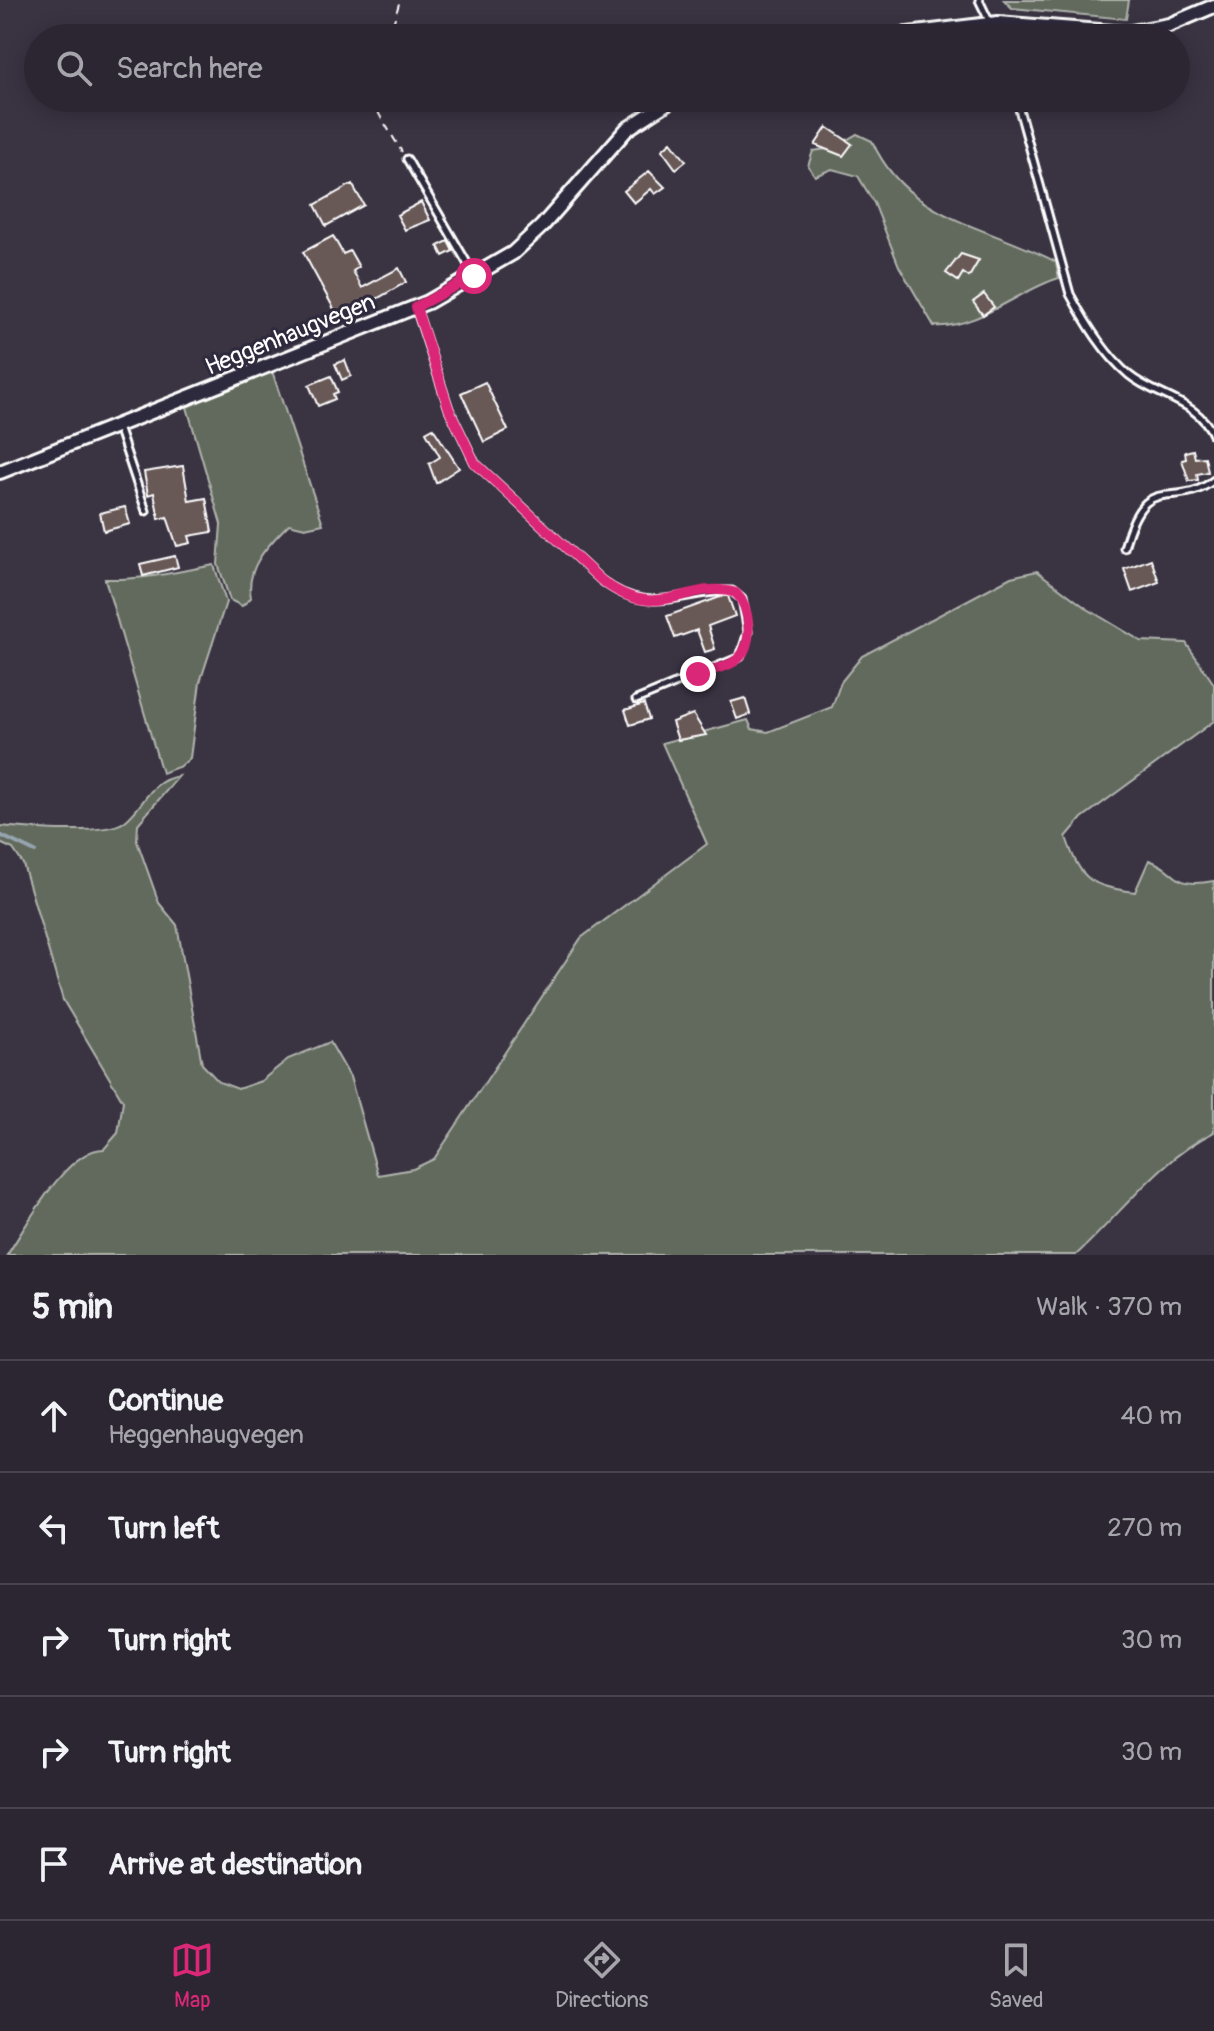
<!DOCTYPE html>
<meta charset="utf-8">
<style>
body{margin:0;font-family:Pangolin,sans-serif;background:#342e3a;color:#f1f3f6}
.stop{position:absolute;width:24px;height:24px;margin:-18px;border:6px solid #db2777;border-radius:50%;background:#fff}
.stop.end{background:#db2777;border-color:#fff;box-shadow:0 2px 8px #0008}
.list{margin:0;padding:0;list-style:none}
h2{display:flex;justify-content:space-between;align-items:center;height:104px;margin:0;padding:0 32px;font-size:34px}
h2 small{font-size:26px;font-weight:400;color:#a6a5ac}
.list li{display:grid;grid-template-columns:52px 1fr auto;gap:24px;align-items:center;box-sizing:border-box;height:112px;padding:0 32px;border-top:2px solid #48434d}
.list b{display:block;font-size:30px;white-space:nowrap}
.list p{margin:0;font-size:26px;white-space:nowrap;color:#a6a5ac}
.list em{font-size:26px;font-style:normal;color:#a6a5ac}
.icon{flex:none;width:44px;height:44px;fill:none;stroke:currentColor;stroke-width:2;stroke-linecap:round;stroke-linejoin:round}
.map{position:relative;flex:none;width:1214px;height:1255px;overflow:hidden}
.search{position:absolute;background:#2c2632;box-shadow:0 4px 20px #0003;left:24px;right:24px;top:24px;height:88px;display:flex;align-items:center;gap:20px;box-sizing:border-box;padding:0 28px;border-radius:44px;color:#a6a5ac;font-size:30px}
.sheet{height:664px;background:#2c2632}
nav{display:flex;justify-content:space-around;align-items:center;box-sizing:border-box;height:112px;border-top:2px solid #48434d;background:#2c2632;font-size:22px;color:#a6a5ac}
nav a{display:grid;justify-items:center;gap:4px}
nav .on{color:#db2777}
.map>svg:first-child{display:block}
</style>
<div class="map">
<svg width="1214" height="1255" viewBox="0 0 1214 1255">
<rect width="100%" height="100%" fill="#3a3342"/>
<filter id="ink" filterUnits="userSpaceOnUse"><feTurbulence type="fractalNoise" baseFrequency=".0125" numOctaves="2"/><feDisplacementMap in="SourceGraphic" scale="16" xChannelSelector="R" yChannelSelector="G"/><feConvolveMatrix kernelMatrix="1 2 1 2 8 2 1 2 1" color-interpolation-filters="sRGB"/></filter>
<g filter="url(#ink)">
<path fill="#626a5d" stroke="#b0b4ae" stroke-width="2" d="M1004,0H1129L1126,19L1012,8Z
M857,134L872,141C908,221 987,225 1056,262L1059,278C1021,289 975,330 934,326L899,266L874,203L858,176L832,169L815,176L808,166L813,151L833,148Z
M264,371H272L323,524L305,528L289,524C269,544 245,567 251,598L242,606L230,600L218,564L221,524L187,407Z
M214,565L226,602L200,682L190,758L181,766L162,773L105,579C141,580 178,572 214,565Z
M1037,571L1086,608L1141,641L1186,643L1214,684V721L1082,818L1066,837C1081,881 1090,886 1135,892L1149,860C1181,871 1168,889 1214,881V1132C1158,1160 1122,1213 1076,1255H7C28,1224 66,1149 104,1149L118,1133L123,1101L63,1000L23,864L13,849L0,843V826C26,828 104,836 124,822C146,805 148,781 179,776L138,824L137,841L159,903L177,925L202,1064L219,1082L238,1089L261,1081L288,1059L330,1042L350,1077L378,1175L413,1169L434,1159L581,938L707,844L662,743L748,720L752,729L768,732L832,707L841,682L862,656L1011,577Z"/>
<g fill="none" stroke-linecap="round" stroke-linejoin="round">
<path stroke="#96a4af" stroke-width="4" d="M0,835L35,852"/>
</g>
<path fill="#685856" stroke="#fff" stroke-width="2" d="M827,127L852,144L843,156L815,145Z
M671,142L686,161L676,169L662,150Z
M649,171L665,187L655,194L651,189L634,203L624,191Z
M352,184L364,205L326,226L315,205Z
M421,202L430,220L405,230L397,215Z
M333,236L343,254L350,251L359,267L353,271L362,288L399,268L406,282L340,320L303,252Z
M448,241L453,251L443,256L438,246Z
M961,254L979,260L969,277L963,273L958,281L946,273Z
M984,294L994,307L983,315L973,302Z
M345,360L351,376L342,380L335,364Z
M331,376L338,392L333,394L335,399L318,406L309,385Z
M485,382L508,430L484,442L461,393Z
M433,428L459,468L436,483L429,464L440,457L426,432Z
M1193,450L1195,458L1205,457L1208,472L1197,474L1198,480L1189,481L1182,460L1186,459L1185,452Z
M183,466L189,501L206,498L212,532L189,536L191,543L177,546L167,517L159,519L154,493L148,495L144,472Z
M125,507L130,524L104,531L100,513Z
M175,556L178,567L143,576L140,564Z
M1151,559L1159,582L1132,592L1124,569Z
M723,596H728L735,616L708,626L715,649L705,652L697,630L675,638L667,616Z
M745,698L750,714L737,719L731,702Z
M644,704L649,719L630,725L625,710Z
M693,714L706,735L678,740L672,722Z"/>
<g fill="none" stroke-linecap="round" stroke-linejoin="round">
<defs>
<path id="service" d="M979,0L990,23
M998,23L1001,38
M1016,98L1070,294C1085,322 1104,354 1129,375C1157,398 1199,400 1214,437
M407,159L474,275
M416,308L449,409L475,463L601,580C644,614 674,595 723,591H732L742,599L748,632L740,657L636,700
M118,427L146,511
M1124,548C1146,466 1172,513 1214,480"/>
<path id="tertiary" d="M875,38L998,23L1126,33L1169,25L1214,6
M0,472L428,302L513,253L542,226L627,129L675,98"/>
</defs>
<use href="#service" stroke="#fff" stroke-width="11"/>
<use href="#tertiary" stroke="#fff" stroke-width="18"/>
<path stroke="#fff" stroke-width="2" stroke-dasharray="8 6" stroke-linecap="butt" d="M389,38L400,0
M376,98L379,114L402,152"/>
<use href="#service" stroke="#2f2a3d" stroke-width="5"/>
<use href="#tertiary" stroke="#2f2a3d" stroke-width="12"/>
</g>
</g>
<g fill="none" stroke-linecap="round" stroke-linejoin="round" filter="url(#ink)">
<path stroke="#db2777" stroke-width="10" d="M474,276L416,307L449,409L475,463L601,580C660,626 688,577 736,593C750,608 754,642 739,658C728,668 711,669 698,674"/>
</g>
<g text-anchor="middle" stroke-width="6" stroke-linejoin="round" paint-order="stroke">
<g font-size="24" fill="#fff" stroke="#2f2a3d">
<text transform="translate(290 334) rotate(-22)" y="8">Heggenhaugvegen</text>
</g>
</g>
</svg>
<div class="stop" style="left:474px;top:276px"></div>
<div class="stop end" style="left:698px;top:674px"></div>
<div class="search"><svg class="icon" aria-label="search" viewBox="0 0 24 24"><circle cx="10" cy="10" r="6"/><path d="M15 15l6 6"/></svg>Search here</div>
</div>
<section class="sheet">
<h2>5 min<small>Walk · 370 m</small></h2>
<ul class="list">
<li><svg class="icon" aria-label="ahead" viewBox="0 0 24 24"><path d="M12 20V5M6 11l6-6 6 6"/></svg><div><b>Continue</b><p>Heggenhaugvegen</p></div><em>40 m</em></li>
<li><svg class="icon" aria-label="left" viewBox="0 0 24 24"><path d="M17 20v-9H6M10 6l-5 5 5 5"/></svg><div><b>Turn left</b></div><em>270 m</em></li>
<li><svg class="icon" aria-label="right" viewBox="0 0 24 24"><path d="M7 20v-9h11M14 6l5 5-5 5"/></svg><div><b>Turn right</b></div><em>30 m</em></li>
<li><svg class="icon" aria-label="right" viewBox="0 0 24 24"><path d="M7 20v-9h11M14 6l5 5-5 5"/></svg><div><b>Turn right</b></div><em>30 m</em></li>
<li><svg class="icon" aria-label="arrive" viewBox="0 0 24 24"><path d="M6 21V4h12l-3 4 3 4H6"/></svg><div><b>Arrive at destination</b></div></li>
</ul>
</section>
<nav>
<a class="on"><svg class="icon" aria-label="map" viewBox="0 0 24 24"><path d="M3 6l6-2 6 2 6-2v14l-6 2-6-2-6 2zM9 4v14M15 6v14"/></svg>Map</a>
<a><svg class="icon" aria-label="directions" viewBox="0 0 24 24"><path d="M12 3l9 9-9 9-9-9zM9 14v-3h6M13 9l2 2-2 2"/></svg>Directions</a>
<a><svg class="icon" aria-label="saved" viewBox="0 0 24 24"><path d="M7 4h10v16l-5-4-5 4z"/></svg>Saved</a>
</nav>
